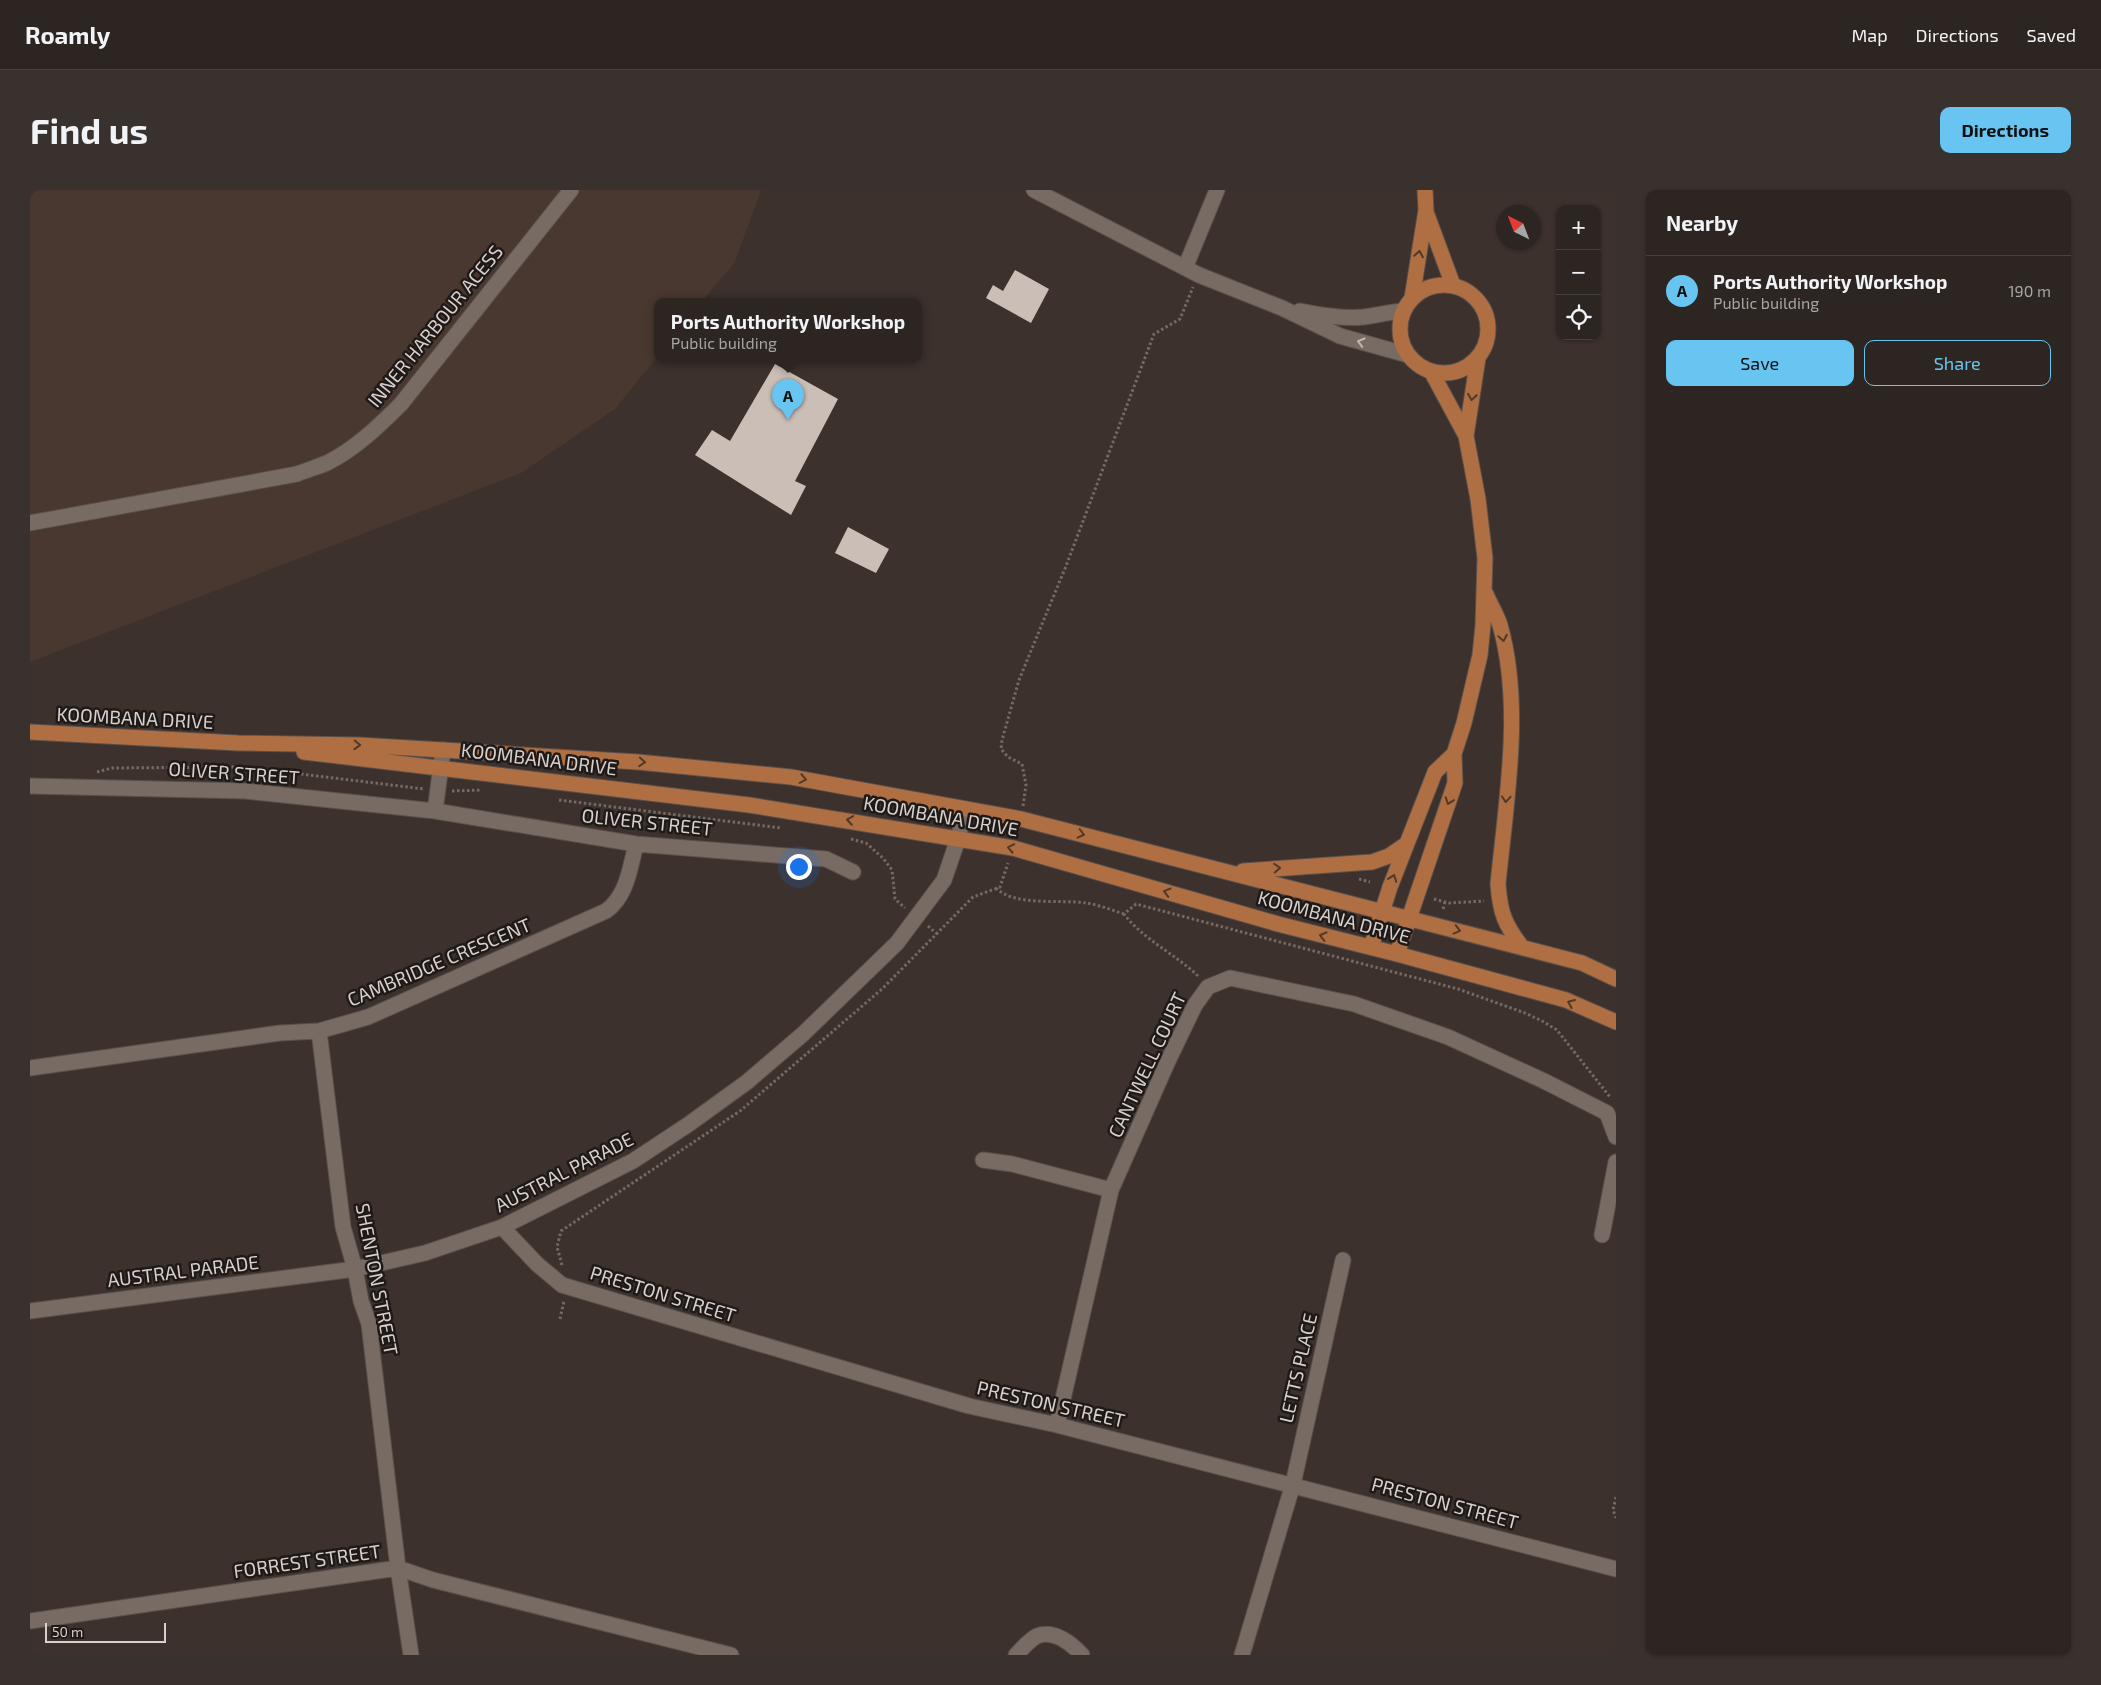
<!DOCTYPE html>
<meta charset="utf-8">
<style>
body{margin:0;font-family:"Exo 2",sans-serif;background:#39312e;color:#f1f3f6}
.controls{position:absolute;right:15px;top:15px;display:grid;overflow:hidden;border-radius:10px;box-shadow:0 1px 4px #0004}
.controls button{width:45px;height:45px;display:grid;place-items:center;padding:0;border:0;border-bottom:1px solid #48423f;background:#2d2521;color:#f1f3f6;font:25px sans-serif}
.compass{position:absolute;left:1466px;top:15px;width:45px;height:45px;border-radius:50%;background:#2d2521;box-shadow:0 1px 4px #0004;rotate:318deg}
.scale{position:absolute;left:15px;bottom:12px;width:121px;box-sizing:border-box;padding-left:5px;border:2px solid #d7d0cd;border-top:0;font-size:14px;line-height:18px;white-space:nowrap;color:#d7d0cd;-webkit-text-stroke:4px #1f1a18;paint-order:stroke}
.you{position:absolute;left:768px;top:676px;width:18px;height:18px;margin:-12px;border:4px solid #fff;border-radius:50%;background:#1a73e8;box-shadow:0 0 0 8px #1a73e833}
.badge{display:grid;place-items:center;width:32px;height:32px;border-radius:50%;background:#68c4f0;color:#111;font-size:16px;font-weight:700}
.pin{position:absolute;translate:-50% -41px;filter:drop-shadow(0 1px 2px #0008)}
.pin::after{content:'';position:absolute;top:26px;width:18px;height:15px;background:inherit;clip-path:polygon(0 0,100% 0,50% 100%)}
.popup{position:absolute;left:624px;top:108px;width:268px;height:65px;box-sizing:border-box;display:grid;place-content:center;border-radius:10px;background:#2d2521;filter:drop-shadow(0 1px 4px #0005);font-size:16px;white-space:nowrap;color:#a7a5a5}
.popup b{font-size:19px;color:#f1f3f6}
.popup::after{content:'';position:absolute;left:50%;top:100%;margin-left:-10px;border:10px solid transparent;border-top-color:#2d2521}
.list{margin:0;padding:0;list-style:none}
h2{display:flex;justify-content:space-between;align-items:center;height:65px;margin:0;padding:0 20px;font-size:21px}
h2 small{font-size:16px;font-weight:400;color:#a7a5a5}
.list li{display:grid;grid-template-columns:32px 1fr auto;gap:15px;align-items:center;box-sizing:border-box;height:70px;padding:0 20px;border-top:1px solid #48423f}
.list b{display:block;font-size:19px;white-space:nowrap}
.list p{margin:0;font-size:16px;white-space:nowrap;color:#a7a5a5}
.list em{font-size:16px;font-style:normal;color:#a7a5a5}
.actions{display:flex;gap:10px;padding:15px 20px}
.actions a{flex:1;padding:11px 0;border:1px solid #68c4f0;border-radius:10px;text-align:center;font-size:18px;color:#68c4f0}
.actions .main{background:#68c4f0;color:#111}
.icon{flex:none;width:28px;height:28px;fill:none;stroke:currentColor;stroke-width:2;stroke-linecap:round;stroke-linejoin:round}
.map{position:relative;flex:none;width:1586px;height:1465px;overflow:hidden;border-radius:10px}
header{display:flex;align-items:center;gap:30px;box-sizing:border-box;height:70px;padding:0 25px;background:#2d2521;border-bottom:1px solid #48423f}
header strong{font-size:24px}
nav{display:flex;gap:28px;margin-inline-start:auto;font-size:18px}
.intro{display:flex;align-items:center;justify-content:space-between;box-sizing:border-box;height:120px;padding:0 30px}
h1{margin:0;font-size:35px}
.button{padding:12px 22px;border-radius:10px;background:#68c4f0;color:#111;font-size:18px;font-weight:700}
main{display:flex;gap:30px;padding:0 30px}
aside{flex:1;background:#2d2521;border-radius:10px;box-shadow:0 1px 4px #0004}
.map>svg:first-child{display:block}
</style>
<header>
<strong>Roamly</strong>
<nav><a>Map</a><a>Directions</a><a>Saved</a></nav>
</header>
<div class="intro"><h1>Find us</h1><a class="button">Directions</a></div>
<main>
<div class="map">
<svg width="1586" height="1465" viewBox="0 0 1586 1465">
<rect width="100%" height="100%" fill="#3c312c"/>
<path fill="#49382f" d="M0,0H731L705,72L672,111H628V166L585,219L491,283L0,472Z"/>
<path fill="#cbbeb7" d="M985,80L1019,99L1001,133L956,108L963,95L973,101Z
M745,174L808,209L765,291L776,296L761,325L665,265L682,240L700,251Z
M818,337L859,359L846,383L805,363Z"/>
<g fill="none" stroke-linecap="round" stroke-linejoin="round">
<defs>
<path id="minor" d="M1004,0L1169,85L1252,118L1310,146L1378,165
M1155,78L1187,0
M1270,121C1291,125 1313,129 1334,127C1347,125 1360,122 1373,121
M0,333L267,284C277,280 287,277 297,273C325,259 349,236 371,214L541,0
M0,596L215,601L405,621L606,654L796,669L823,682
M405,621L413,560
M289,841L313,1037L325,1079L331,1111L339,1134L368,1378L381,1465
M0,878L250,843L289,841L338,827L576,721C597,706 600,678 606,654
M953,970L982,974L1081,1000
M472,1037L507,1074L532,1095L939,1216L1027,1235L1586,1379
M1572,1045L1586,972
M0,1121L325,1079L395,1063L472,1037L603,971L659,934L717,892L773,844L867,753L914,690L928,649L935,619
M1027,1235L1081,1000L1138,871L1165,815L1178,797L1200,788L1324,814L1418,847L1514,891L1577,923L1586,947
M0,1431L368,1378L403,1390L701,1465
M986,1465C992,1459 999,1450 1007,1446C1024,1439 1042,1454 1052,1465
M1212,1465L1263,1294L1313,1070"/>
<path id="major" d="M1396,22L1423,95
M1370 139a44 44 0 1 1 88 0a44 44 0 1 1-88 0Z
M1382,108L1396,20L1395,0
M1436,246L1448,168
M1456,404C1460,414 1467,425 1470,435C1493,516 1476,612 1468,694C1470,723 1475,735 1492,757
M0,542L208,553L329,555L413,560L608,572L761,587L991,629L1552,773L1586,789
M274,562L719,615L983,658L1248,734L1367,764L1536,810L1586,832
M1213,681L1342,672L1359,666L1375,655
M1341,757L1360,697L1405,582L1424,564
M1367,764L1425,593L1424,564L1434,533L1450,465L1453,435L1455,368L1448,309L1436,246L1401,181"/>
</defs>
<use href="#minor" stroke="#59504c" stroke-width="17"/>
<use href="#major" stroke="#59504c" stroke-width="17"/>
<path stroke="#736a65" stroke-width="3" stroke-dasharray="2.5 2.5" stroke-linecap="butt" d="M67,582L82,578L213,577L394,599
M422,601L451,600
M529,610L751,638
M993,616L996,595L992,574L978,567L971,559L972,550L989,490L1036,376L1124,144L1150,129L1163,97
M821,649L836,653L853,668L862,680L865,709L875,718
M1329,689L1340,692
M966,698C985,717 1031,709 1056,713C1069,715 1082,720 1094,724
M1404,709L1419,713L1454,711
M1413,719L1415,712
M898,736L907,744
M1168,786C1144,763 1115,751 1094,724L1106,714L1428,799L1495,823L1512,831L1527,840L1580,907
M532,1075L527,1057L531,1041L710,921L852,799L943,707L970,697L978,673
M530,1129L534,1111
M1586,1307L1583,1320L1586,1328"/>
<use href="#minor" stroke="#776b64" stroke-width="15"/>
<use href="#major" stroke="#b06f42" stroke-width="15"/>
</g>
<defs><path id="oneway-chevron" d="M-2-3.5L2.5 0L-2 3.5" fill="none" stroke-width="1.6" stroke-linecap="round" stroke-linejoin="round" transform="scale(1.25)"/></defs>
<g stroke="#523827">
<use href="#oneway-chevron" transform="translate(1389 64) rotate(-81)"/>
<use href="#oneway-chevron" transform="translate(1442 207) rotate(99)"/>
<use href="#oneway-chevron" transform="translate(1473 448) rotate(80)"/>
<use href="#oneway-chevron" transform="translate(327 555) rotate(2)"/>
<use href="#oneway-chevron" transform="translate(612 572) rotate(4)"/>
<use href="#oneway-chevron" transform="translate(773 589) rotate(11)"/>
<use href="#oneway-chevron" transform="translate(1476 609) rotate(94)"/>
<use href="#oneway-chevron" transform="translate(1419 611) rotate(109)"/>
<use href="#oneway-chevron" transform="translate(820 630) rotate(-171)"/>
<use href="#oneway-chevron" transform="translate(1051 644) rotate(14)"/>
<use href="#oneway-chevron" transform="translate(981 658) rotate(-169)"/>
<use href="#oneway-chevron" transform="translate(1247 678) rotate(-4)"/>
<use href="#oneway-chevron" transform="translate(1363 688) rotate(-70)"/>
<use href="#oneway-chevron" transform="translate(1137 702) rotate(-164)"/>
<use href="#oneway-chevron" transform="translate(1427 740) rotate(15)"/>
<use href="#oneway-chevron" transform="translate(1293 746) rotate(-166)"/>
<use href="#oneway-chevron" transform="translate(1541 813) rotate(-157)"/>
</g>
<use stroke="#bfb7b3" href="#oneway-chevron" transform="translate(1331 152) rotate(-164)"/>
<g text-anchor="middle" stroke-width="5" stroke-linejoin="round" paint-order="stroke">
<g font-size="19" fill="#d7d0cd" stroke="#1f1a18">
<text transform="translate(405 136) rotate(-51)" y="7">INNER HARBOUR ACESS</text>
<text transform="translate(105 528) rotate(3)" y="7">KOOMBANA DRIVE</text>
<text transform="translate(509 569) rotate(7)" y="7">KOOMBANA DRIVE</text>
<text transform="translate(204 583) rotate(4)" y="7">OLIVER STREET</text>
<text transform="translate(911 626) rotate(10)" y="7">KOOMBANA DRIVE</text>
<text transform="translate(617 632) rotate(6)" y="7">OLIVER STREET</text>
<text transform="translate(1304 727) rotate(15)" y="7">KOOMBANA DRIVE</text>
<text transform="translate(409 772) rotate(-23)" y="7">CAMBRIDGE CRESCENT</text>
<text transform="translate(1117 875) rotate(-65)" y="7">CANTWELL COURT</text>
<text transform="translate(534 982) rotate(-27)" y="7">AUSTRAL PARADE</text>
<text transform="translate(153 1081) rotate(-7)" y="7">AUSTRAL PARADE</text>
<text transform="translate(347 1089) rotate(79)" y="7">SHENTON STREET</text>
<text transform="translate(633 1104) rotate(17)" y="7">PRESTON STREET</text>
<text transform="translate(1268 1178) rotate(-77)" y="7">LETTS PLACE</text>
<text transform="translate(1021 1214) rotate(13)" y="7">PRESTON STREET</text>
<text transform="translate(1415 1313) rotate(15)" y="7">PRESTON STREET</text>
<text transform="translate(277 1371) rotate(-8)" y="7">FORREST STREET</text>
</g>
</g>
</svg>
<div class="controls">
<button>+</button>
<button>−</button>
<button><svg class="icon" aria-label="locate" viewBox="0 0 24 24"><circle cx="12" cy="12" r="6"/><path d="M12 2v4M12 18v4M2 12h4M18 12h4"/></svg></button>
</div>
<svg class="compass" viewBox="-18 -18 36 36"><path d="M0-13l5 13h-10z" fill="#e53935"/><path d="M0 13l5-13h-10z" fill="#a7a5a5"/></svg>
<div class="scale">50 m</div>
<div class="you"></div>
<div class="pin badge" style="left:758px;top:230px">A</div>
<div class="popup"><b>Ports Authority Workshop</b>Public building</div>
</div>
<aside>
<h2>Nearby<small></small></h2>
<ul class="list">
<li><span class="badge">A</span><div><b>Ports Authority Workshop</b><p>Public building</p></div><em>190 m</em></li>
</ul>
<div class="actions"><a class="main">Save</a><a>Share</a></div>
</aside>
</main>
